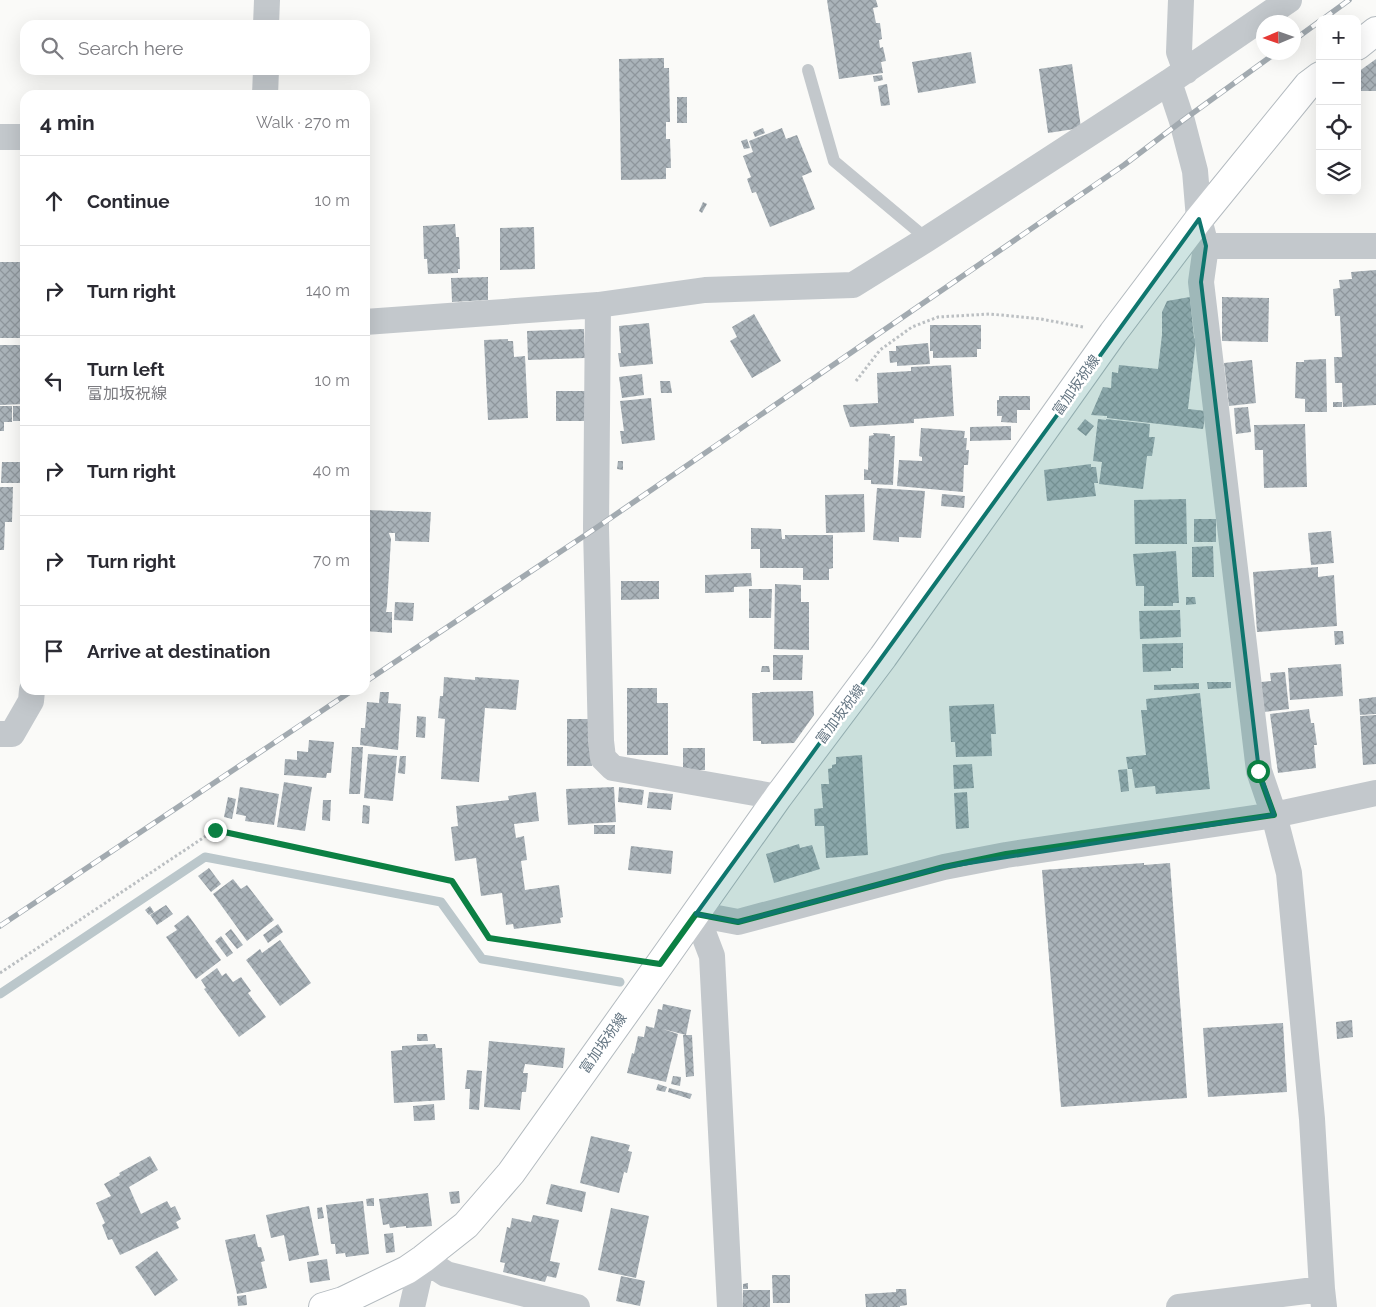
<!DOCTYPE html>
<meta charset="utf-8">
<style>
body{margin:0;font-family:Raleway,"Noto Sans JP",sans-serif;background:#f7f7f7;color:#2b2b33}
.controls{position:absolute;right:15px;top:15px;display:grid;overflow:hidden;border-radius:10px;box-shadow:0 5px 20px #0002}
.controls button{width:45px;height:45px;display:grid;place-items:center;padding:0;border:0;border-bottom:1px solid #e1e1e2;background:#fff;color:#2b2b33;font:25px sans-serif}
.compass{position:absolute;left:1256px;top:15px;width:45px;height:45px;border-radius:50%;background:#fff;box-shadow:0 5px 20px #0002;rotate:268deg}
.stop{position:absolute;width:15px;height:15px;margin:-11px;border:4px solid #0b8043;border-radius:50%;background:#fff}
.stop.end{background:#0b8043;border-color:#fff;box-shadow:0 1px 5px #0008}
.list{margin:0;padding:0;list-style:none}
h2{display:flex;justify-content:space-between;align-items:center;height:65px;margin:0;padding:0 20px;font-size:21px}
h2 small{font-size:16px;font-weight:400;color:#7c7c81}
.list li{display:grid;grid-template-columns:32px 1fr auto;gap:15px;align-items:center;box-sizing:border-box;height:90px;padding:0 20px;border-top:1px solid #e1e1e2}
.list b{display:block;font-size:19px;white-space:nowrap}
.list p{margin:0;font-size:16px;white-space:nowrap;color:#7c7c81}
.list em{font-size:16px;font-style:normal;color:#7c7c81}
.icon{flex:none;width:28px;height:28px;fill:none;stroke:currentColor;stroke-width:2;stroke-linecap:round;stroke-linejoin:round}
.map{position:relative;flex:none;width:1376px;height:1307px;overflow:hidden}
.search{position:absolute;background:#fff;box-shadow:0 5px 20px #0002;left:20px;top:20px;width:350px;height:55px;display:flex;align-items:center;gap:12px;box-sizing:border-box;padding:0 18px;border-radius:15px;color:#7c7c81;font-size:19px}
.panel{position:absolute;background:#fff;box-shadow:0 5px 20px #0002;left:20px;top:90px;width:350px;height:605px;border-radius:15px}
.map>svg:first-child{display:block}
</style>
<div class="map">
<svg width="1376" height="1307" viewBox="0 0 1376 1307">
<defs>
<pattern id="building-cross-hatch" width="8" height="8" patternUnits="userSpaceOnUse" patternTransform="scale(1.25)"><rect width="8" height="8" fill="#aab3b9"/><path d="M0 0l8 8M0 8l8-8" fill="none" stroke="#8e969c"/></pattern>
</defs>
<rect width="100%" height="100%" fill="#fafaf8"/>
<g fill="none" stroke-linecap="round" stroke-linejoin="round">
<path stroke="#bbc7cb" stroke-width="9" d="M0,994L205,857L441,902L482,959L620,982"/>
</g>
<path fill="url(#building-cross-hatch)" d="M827,0H876L878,7L873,8L876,23H880L882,39L879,40L880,48L883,47L886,61L881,62L883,73L839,79Z
M971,52L976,83L918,93L912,62Z
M664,58V68H669L670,122H666V139H670L671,168H666V179L621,180L619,59Z
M1376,59V91H1358V72Z
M1072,64L1081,128L1048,133L1039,69Z
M882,75L883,80L874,82L873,76Z
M887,84L890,105L881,106L878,86Z
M677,97H687V123H677Z
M763,128L765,133L755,137L753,132Z
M782,128L786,139L797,135L812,172L802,176L815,209L770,227L756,192L752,193L747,179L751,177L743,156L753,152L749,141Z
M747,139L750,148L744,149L741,141Z
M703,202L707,204L702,213L699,211Z
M455,224L456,237H459L460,269H458V273L428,274L427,259H424L423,226Z
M534,227L535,269L500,270V228Z
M0,262H25V316H21V338H0Z
M1376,270V405L1343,407L1342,383H1335L1334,357H1342L1340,316H1335L1333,289L1340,288L1339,280L1352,279L1351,272Z
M488,277V300L452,302L451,278Z
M1190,297L1194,338L1196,339L1188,409L1206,411L1203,429L1107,418V416L1091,415L1103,387L1111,388L1112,372L1118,373L1119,365L1158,369L1162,335V312L1167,301Z
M1222,297L1269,298L1268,342L1222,341Z
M754,314L781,361L752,378L730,341L737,337L732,327Z
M649,323L653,364L620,367L618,353H621L619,326Z
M930,325H981V349H977V357L933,358V351H930Z
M584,329L585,358L528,360L527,331Z
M508,339V341H513L514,357L525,356L528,418L488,420L484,340Z
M928,343L930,364L897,366V362L890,363L889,351H896V346Z
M0,345H21V361H25L24,404L0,405Z
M1326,359L1327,412H1305V399L1295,398L1296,362H1304V360Z
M1252,360L1256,403L1229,406L1224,363Z
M951,365L954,416L914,419V423L850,427L844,410L843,405L878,403L877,373L911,371V367Z
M642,374L644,395L622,398L619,377Z
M660,381H670L672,393H661Z
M556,391H592V421H556Z
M999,396H1030V410H1017V423L1001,422L1002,416H997V400H999Z
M651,398L655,440L622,444L620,431H624L620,401Z
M1333,402H1342V407H1333Z
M0,406H12V422H4V431H0Z
M13,406H25V421H13Z
M1248,407L1251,432L1236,434L1234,408Z
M1085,419L1094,426L1086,436L1077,429Z
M1098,419L1106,420V419L1150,424L1149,437H1155L1152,456H1147L1143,489L1099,484L1102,462L1093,461Z
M1305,424L1307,487L1264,488L1263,450H1255L1254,425Z
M1011,426V440L970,441V427Z
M921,428L965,431L964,438H967L966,450H969L968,465H964L963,492L897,486L899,460L922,461V457L919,456Z
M873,433L890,434V436H895L893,485L871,484V480H864V469L868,470L869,436L874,435Z
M618,461H623V470L617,469Z
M2,462H23V483H1Z
M1091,464V467H1096L1098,483H1094L1096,496L1047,501L1044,470Z
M0,487H13L12,522H5L4,550H0Z
M877,488L925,491L921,538L899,537V542L873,540Z
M864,494L865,532L826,533L825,495Z
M942,494L965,496L964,508L941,506Z
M1186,499L1187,544H1135L1134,500Z
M365,510L431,512L429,542L395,541V533H389L391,539L387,605L386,612H392V633L365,631Z
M1194,519H1216V542H1194Z
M751,528L781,529L782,539H785V535H833V568L829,569V580H803V568H760V549H751Z
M1331,531L1334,563L1311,565L1308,533Z
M1213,546L1214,577H1192V547Z
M1176,551L1179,603H1173V606H1144V586H1136L1133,554Z
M1318,567V577L1334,575L1337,626L1257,632L1253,572Z
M751,573L752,586L734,587V592L705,593V575Z
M621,581H659V599L621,600Z
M775,584L801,585V602H809V650L774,649Z
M749,589H772L771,618H749Z
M1186,597H1195L1196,604L1186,605Z
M395,602L414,603L413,621L394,620Z
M1180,610L1181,637L1140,639L1139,611Z
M1334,631H1343L1344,644L1335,645Z
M1183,643V668H1171V671L1143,672L1142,644Z
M773,655H803L802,680H773Z
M1341,664L1343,696L1290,700L1288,668Z
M762,666H769L770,672H761Z
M1285,672L1289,709L1264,712L1261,682L1271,681L1270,673Z
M444,677L475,680V677L519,680L516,710L485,708L479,782L441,779L445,719L438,718L440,696H443Z
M1207,682H1231V688L1208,689Z
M1199,683V689L1154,690V685Z
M627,688H657V703H668V755H627Z
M813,691L814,715L794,743L761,744V741H753L752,693H760V692Z
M380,692H389L388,703L401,704L398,750L360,745L361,728H365L367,702L379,703Z
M1200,693L1210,789L1156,794L1155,786L1135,788L1132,769H1128L1126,757L1146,755L1141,710H1147L1146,699Z
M1376,697V714L1360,715L1359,699Z
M994,704L996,734H991L992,756L956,757L955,742H951L949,706Z
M1309,709L1311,723H1314L1317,745H1314L1316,768L1278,773L1270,714Z
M1376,715V764L1363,765L1360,716Z
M417,716L426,717L425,738L416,737Z
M567,719H592V766H567Z
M309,740L334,742L331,773H327L326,778L284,775L285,759L297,760V751L308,752Z
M352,747H363L360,794H349Z
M683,748H705V770H683Z
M368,754L397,756L393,801L364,798Z
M862,755L868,855L826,858L824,826H815L814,809L823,808L821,784H829L828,769L832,768V765L836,764V757Z
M400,756H406L405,774L398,773Z
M972,764L974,788L954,789L953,765Z
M1127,769L1129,791L1121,792L1118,770Z
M284,782L312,787L305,831L277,827Z
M240,787L279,794L274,825L245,821L246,816L236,814Z
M614,787L616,822L568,825L566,789Z
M619,787L644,790L642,805L618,802Z
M536,792L539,821L514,824L516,838L524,836L527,860L521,861L525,890L559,885L563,917L560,918L561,923L514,929L513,924L506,925L502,893L481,896L476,858L455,861L451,827L458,826L456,806L509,800L508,796Z
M649,792L673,794L671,810L647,808Z
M967,792L969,828L956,829L954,793Z
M228,797L236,799L232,819L224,817Z
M323,800H331L330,821L322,820Z
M363,805L370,806L369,824L362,823Z
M594,825H615V834H594Z
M799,844L800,848L812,845L820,869L774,883L766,854Z
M631,846L673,851L671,874L628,870Z
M1144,863V865L1170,863L1187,1098L1061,1107L1042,870Z
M209,868L221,884L211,892L198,876Z
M233,879L241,889L247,885L274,920L247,941L213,894Z
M166,905L173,914L157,925L150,915Z
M150,906L154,912L149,915L145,910Z
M188,915L221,960L196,979L166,937L177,930L174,926Z
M278,924L283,932L268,943L263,935Z
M231,929L243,945L237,949L225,934Z
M221,936L233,953L227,957L215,941Z
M280,940L311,983L280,1006L246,960L260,949L262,953Z
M217,968L222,976L226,973L233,982L241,977L251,991L248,993L266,1017L239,1037L204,989L206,988L201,980Z
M663,1004L691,1010L686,1035L663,1029L678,1034L666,1082L627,1073L632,1053L634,1054L638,1036L644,1037L646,1026L654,1028L658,1009L662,1010Z
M1352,1020L1353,1037L1337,1039L1336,1022Z
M1283,1023L1287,1092L1208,1097L1203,1028Z
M417,1034H427L428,1041H417Z
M683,1035H692L694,1076L686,1077Z
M489,1041L565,1048L563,1068L525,1064L523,1073H528L526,1092H522L520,1110L484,1107Z
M435,1044L436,1048H442L445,1100L394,1103L391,1051L402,1050V1046Z
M467,1070L482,1071L479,1110L469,1109L470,1089H465Z
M673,1076L681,1077L680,1086L671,1084Z
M658,1084L667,1087L665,1092L656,1090Z
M669,1088L692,1094L690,1099L668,1092Z
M434,1104L435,1120L414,1121L413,1106Z
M591,1136L630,1145L628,1151L632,1152L627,1173L624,1172L619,1193L580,1183Z
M150,1156L158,1170L129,1187L141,1214L167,1201L171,1208L175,1206L181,1219L176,1222L179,1228L120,1255L112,1239L108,1240L102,1225L105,1223L96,1203L111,1196L104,1184L120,1175L119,1173Z
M551,1184L586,1192L582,1212L546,1204Z
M459,1191L460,1203L451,1204L449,1192Z
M428,1193L432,1226L406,1228V1226L390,1228L389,1224L383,1225L379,1199Z
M374,1198V1206H367L366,1199Z
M363,1201L369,1254L346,1257L345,1253L336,1254L335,1244H331L326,1205Z
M309,1206L319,1255L289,1261L284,1235L271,1238L266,1215Z
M322,1207L324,1218L318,1219L317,1208Z
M611,1208L649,1216L636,1278L598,1270Z
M533,1215L559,1220L550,1261L560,1263L556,1278L547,1276L545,1282L503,1272L505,1263L500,1262L507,1227L510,1228L512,1218L531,1222Z
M393,1233L395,1252L386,1253L384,1234Z
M255,1234L258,1247H261L265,1261L261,1262L267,1288L237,1294L225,1240Z
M157,1251L178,1280L155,1296L135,1267Z
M327,1259L330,1280L310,1283L307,1262Z
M772,1275H790V1303H773Z
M621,1276L645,1281L640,1306L616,1301Z
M748,1283V1289H743V1284Z
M896,1289H906L907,1305L900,1306V1307H866L865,1294L896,1292Z
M743,1290H770V1307H743Z
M246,1295L247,1305L238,1306L237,1296Z"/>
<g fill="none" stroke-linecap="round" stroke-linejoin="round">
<defs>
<path id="secondary" d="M1357,46L1376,31
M323,1307L343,1301L407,1270L423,1259L466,1225L511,1173L660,964L778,797L883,657L1113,333L1199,219L1308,85L1320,76"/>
</defs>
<use href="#secondary" stroke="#b3babf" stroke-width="30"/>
<path stroke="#bbbfc2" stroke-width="3" stroke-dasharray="2.5 2.5" stroke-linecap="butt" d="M856,381L880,350L912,327L938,317L990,314L1041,319L1083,327
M0,973L215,830L452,881L489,938L628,959"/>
<path stroke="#c3c8cc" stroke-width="12" d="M808,70L834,161L927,239"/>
<path stroke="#c3c8cc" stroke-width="26" d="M1181,0L1179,52L1186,71
M266,25L267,0
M1169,82L1182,121L1195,171L1199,219L1206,246L1201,282L1259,771L1274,815L1289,873L1312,1119L1322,1289L1324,1307
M265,95L266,70
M0,137H25
M1206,246H1376
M598,305L596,528L601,741L603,758L613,768L778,797
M365,322L598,305L705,290L853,285L927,239L1169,82L1289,0
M0,734H12L31,701L32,690
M696,914L738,922L944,867L1006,855L1274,815L1376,793
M696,914L712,956L730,1307
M412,1307L423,1259L446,1274L577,1307
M1179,1307L1322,1289"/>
<use href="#secondary" stroke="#fff" stroke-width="28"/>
<defs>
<path id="rail" d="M1323,19L1349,0
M1294,40L1320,21
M365,682L596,528L1124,165L1182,121L1277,52
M0,926L353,690"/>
</defs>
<use href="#rail" stroke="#a2aab0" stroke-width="5.5"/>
<use href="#rail" stroke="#fff" stroke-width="4" stroke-dasharray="11" stroke-linecap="butt"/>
</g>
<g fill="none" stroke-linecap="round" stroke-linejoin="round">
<path stroke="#0b8043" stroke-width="6" d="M215,830L452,881L489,938L660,964L696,914L738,922L944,867L1006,854L1274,815L1258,771"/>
</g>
<path fill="#0f766e" fill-opacity="0.2" stroke="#0f766e" stroke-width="4" stroke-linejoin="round" d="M1199,219L1206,246L1201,282L1259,771L1274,815L944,867L738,922L696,914Z"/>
<g text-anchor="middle" stroke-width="5" stroke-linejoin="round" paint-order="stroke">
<g font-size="14" fill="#657683" stroke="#fff">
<text transform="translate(1076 385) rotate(-55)" y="5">富加坂祝線</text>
<text transform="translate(840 714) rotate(-53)" y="5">富加坂祝線</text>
<text transform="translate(603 1043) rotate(-55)" y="5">富加坂祝線</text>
</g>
</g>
</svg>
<div class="controls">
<button>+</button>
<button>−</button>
<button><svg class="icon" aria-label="locate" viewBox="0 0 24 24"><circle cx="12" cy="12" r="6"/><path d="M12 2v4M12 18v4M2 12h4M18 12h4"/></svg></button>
<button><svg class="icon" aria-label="layers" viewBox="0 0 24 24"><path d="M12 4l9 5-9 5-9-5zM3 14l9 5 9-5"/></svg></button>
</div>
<svg class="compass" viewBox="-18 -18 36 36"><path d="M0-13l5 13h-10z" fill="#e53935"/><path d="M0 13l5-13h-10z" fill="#7c7c81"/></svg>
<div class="stop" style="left:1258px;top:771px"></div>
<div class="stop end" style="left:215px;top:830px"></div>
<div class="search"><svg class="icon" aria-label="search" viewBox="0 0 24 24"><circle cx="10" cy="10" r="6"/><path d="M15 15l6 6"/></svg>Search here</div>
<section class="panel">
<h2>4 min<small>Walk · 270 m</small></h2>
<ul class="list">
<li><svg class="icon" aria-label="ahead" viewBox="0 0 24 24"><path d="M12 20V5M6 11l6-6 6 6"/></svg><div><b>Continue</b></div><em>10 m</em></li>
<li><svg class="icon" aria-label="right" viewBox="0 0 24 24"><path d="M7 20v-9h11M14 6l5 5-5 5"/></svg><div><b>Turn right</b></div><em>140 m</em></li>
<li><svg class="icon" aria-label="left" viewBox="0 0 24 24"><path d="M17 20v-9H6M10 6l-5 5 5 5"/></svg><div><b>Turn left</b><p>富加坂祝線</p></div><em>10 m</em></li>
<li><svg class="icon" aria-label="right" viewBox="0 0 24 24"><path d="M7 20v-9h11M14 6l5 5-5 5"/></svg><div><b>Turn right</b></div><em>40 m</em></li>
<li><svg class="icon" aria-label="right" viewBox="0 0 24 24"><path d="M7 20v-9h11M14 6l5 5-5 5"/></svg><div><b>Turn right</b></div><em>70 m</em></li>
<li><svg class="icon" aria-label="arrive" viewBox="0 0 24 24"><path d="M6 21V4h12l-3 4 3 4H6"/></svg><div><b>Arrive at destination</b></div></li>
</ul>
</section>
</div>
